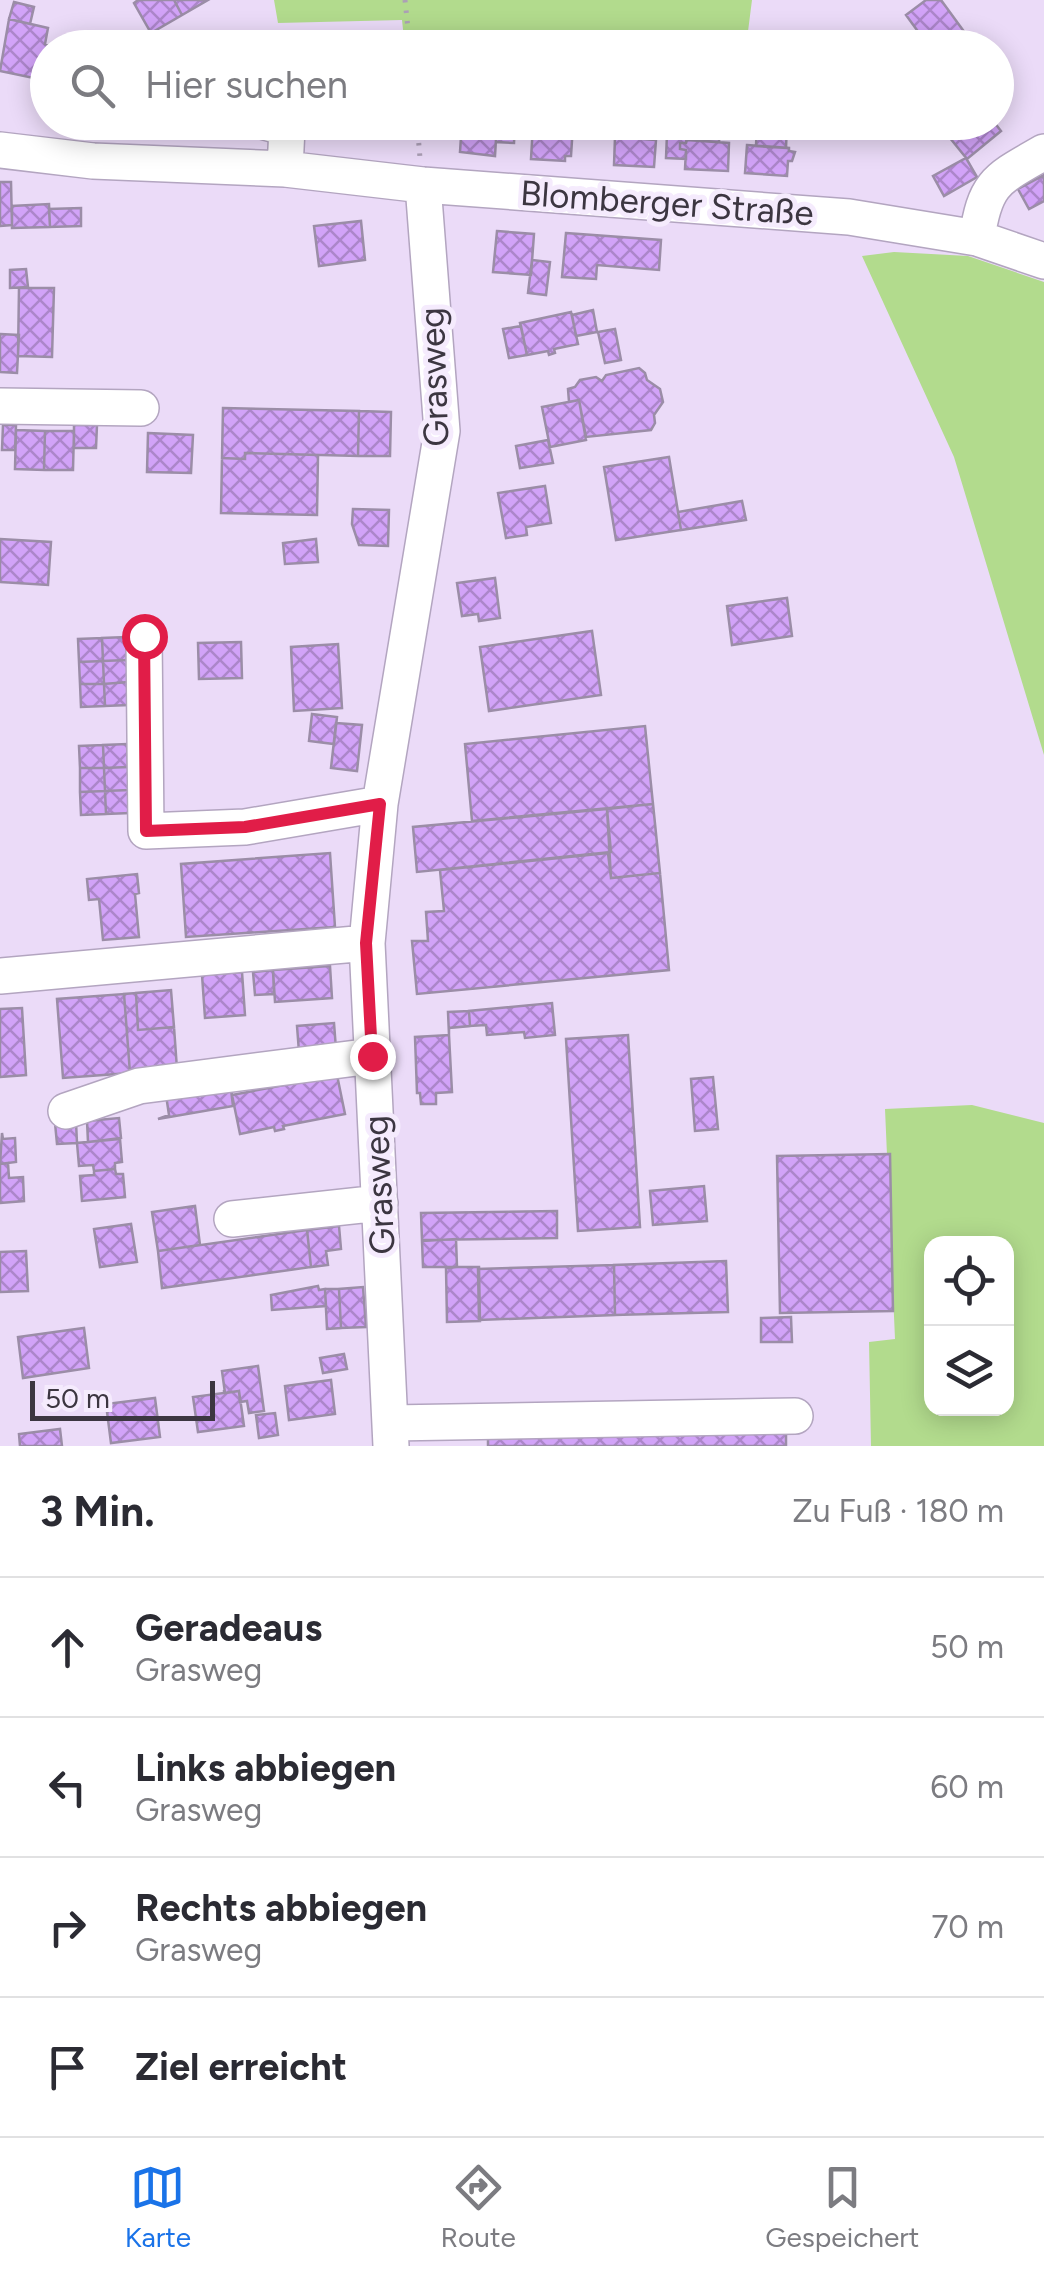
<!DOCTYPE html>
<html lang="de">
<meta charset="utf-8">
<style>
body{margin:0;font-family:Figtree,sans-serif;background:#f7f7f7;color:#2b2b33}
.controls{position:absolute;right:30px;bottom:30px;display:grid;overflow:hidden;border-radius:20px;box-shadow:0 5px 25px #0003}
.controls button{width:90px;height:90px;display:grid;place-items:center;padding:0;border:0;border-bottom:2px solid #e1e1e2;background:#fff;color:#2b2b33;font:50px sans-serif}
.scale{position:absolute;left:30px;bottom:25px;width:185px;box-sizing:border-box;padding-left:10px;border:5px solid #3c3641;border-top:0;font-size:28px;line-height:35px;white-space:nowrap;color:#3c3641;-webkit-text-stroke:8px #f5ebfd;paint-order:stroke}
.stop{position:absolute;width:30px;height:30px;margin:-22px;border:8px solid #e11d48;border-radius:50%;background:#fff}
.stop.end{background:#e11d48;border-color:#fff;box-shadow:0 2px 10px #0008}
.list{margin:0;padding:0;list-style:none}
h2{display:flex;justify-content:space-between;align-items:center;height:130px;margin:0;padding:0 40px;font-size:42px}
h2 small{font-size:32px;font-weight:400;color:#7c7c81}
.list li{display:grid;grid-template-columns:65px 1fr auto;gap:30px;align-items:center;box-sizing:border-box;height:140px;padding:0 40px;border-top:2px solid #e1e1e2}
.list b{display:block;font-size:38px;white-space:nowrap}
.list p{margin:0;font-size:32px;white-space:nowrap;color:#7c7c81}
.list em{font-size:32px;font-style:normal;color:#7c7c81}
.icon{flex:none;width:55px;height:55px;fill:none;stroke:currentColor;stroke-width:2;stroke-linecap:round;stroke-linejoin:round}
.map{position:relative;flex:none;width:1044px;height:1446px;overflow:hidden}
.search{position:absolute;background:#fff;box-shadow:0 5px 25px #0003;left:30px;right:30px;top:30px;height:110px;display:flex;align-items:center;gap:25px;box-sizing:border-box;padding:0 35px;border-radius:55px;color:#7c7c81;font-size:38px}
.sheet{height:690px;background:#fff}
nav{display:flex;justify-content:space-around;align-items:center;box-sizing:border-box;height:140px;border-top:2px solid #e1e1e2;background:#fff;font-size:28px;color:#7c7c81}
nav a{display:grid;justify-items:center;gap:5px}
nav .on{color:#1a73e8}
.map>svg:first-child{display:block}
</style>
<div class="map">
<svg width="1044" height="1446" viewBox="0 0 1044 1446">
<defs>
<pattern id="building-cross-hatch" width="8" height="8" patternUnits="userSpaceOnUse" patternTransform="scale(2.5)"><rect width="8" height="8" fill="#d2a3f8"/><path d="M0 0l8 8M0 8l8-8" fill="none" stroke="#ac86ca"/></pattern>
</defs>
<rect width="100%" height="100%" fill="#ebdbf8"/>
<path fill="#b2db8d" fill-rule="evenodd" d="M274,0H752L746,47L405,48L402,20L278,23Z
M894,252L968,256L1044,282V755L954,457L862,256Z
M972,1105L1044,1123V1446H871L869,1342L895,1339L885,1109ZM932,1244H1006V1408H932Z"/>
<path fill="url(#building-cross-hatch)" stroke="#9b8da7" stroke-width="2.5" d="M138,0H174L182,15L151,33L134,3Z
M174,0H208L182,15Z
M926,0H941L976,48H930L906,15Z
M14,2L34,7L30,24L9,19Z
M9,19L48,28L45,44L58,47L48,48V81L0,71Z
M133,122H180L170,123L168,137L132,134Z
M462,122H497L495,156L460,152Z
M497,122H515L514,143L496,142Z
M616,122H645L644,139L615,137Z
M693,122H721L719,142L692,140Z
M757,122L787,124L786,148L756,146Z
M937,122H994L1001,131L967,159Z
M533,125H573L571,156H565V161L531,159Z
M667,134L687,135L686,143H680V149L686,150V159L666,158Z
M615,137L656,140L654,167L614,165Z
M687,140L729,143L728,171L685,169L686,150L680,149V143H686Z
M747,145L789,148V151L795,152L792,161H788L787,176L745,173Z
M966,158L977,177L944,196L933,176Z
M1044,175V201L1029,209L1018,189Z
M0,182H11L12,225L0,226Z
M49,204L50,227L12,228V206Z
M81,208V226L50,227L49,209Z
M361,221L365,260L319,266L314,226Z
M497,231L534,234L531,275L493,272Z
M566,233L661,240L659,270L597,265L596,279L562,277Z
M532,260L550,262L546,295L528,293Z
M26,269L28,287L10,288V270Z
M19,288H54L52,357L18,356Z
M593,310L597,332L576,336L572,315Z
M571,312L578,344L554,349L555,353L549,355L548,351L527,355L520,323Z
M521,326L527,355L509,358L503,329Z
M615,329L621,360L605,363L598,332Z
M0,334L19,335L17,373L0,372Z
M639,368L645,373L647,380L660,389L663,402L654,415L655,423L651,430L586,437L579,400L569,402L568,389L575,387L580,380L596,377L602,381L606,375Z
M579,400L586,440L550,447L542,407Z
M223,408L359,411L358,456L245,453V459L222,458Z
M359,411L391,412L390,456H358Z
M3,425H16L15,450H2Z
M74,425H97L96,448H74Z
M16,430L45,431L44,470L15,469Z
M45,431H74L73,470H44Z
M148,433L193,435L191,473L147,472Z
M548,440L553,463L520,468L516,446Z
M245,453L318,455L317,515L221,513L222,458L245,459Z
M669,457L681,530L616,540L604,467Z
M545,486L551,523L526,527L527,535L506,538L498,493Z
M742,501L746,520L681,530L678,512Z
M353,509L389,510L388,546L359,545L352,524Z
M0,539L51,542L48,585L0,582Z
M316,539L318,562L285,564L283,543Z
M495,578L500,618L479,621L478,614L462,616L457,583Z
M787,598L792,636L732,645L727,606Z
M592,631L601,695L489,711L480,647Z
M126,637L127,660L103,661L102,638Z
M102,638L103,661L79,662L78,639Z
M241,642L242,678L199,679L198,643Z
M338,644L342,708L294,711L291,647Z
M127,660L128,682L104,684L103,661Z
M103,661L104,684H80L79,662Z
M128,682L129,705L105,706L104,684Z
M80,684H104L105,706L81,707Z
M312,714L337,717L334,744L309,741Z
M336,723L362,725L357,771L331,768Z
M645,726L653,804L472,821L465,744Z
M127,744L128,767L104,768L103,745Z
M103,745L104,768H80L79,746Z
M128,767L129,790L105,791L104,768Z
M80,768H104L105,791L80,792Z
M129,790L130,813L106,814L105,791Z
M105,791L106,814L81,815L80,792Z
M653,804L660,873L611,878L607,809Z
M607,809L611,852L417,872L413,827Z
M330,853L335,927L186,937L181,864Z
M608,853L611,878L660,873L669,970L417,994L412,941H428L426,912L444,911L440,870Z
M137,874L139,893L135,894L139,937L103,940L99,899L89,900L87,879Z
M330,966L332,998L275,1002L273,970Z
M273,970L274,994L255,995L253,972Z
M242,972L245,1015L205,1018L202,975Z
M171,990L174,1027L138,1030L136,993Z
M136,993L138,1030L174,1027L177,1069L130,1073L124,994Z
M124,994L130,1073L63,1078L57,999Z
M552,1003L555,1035L525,1038L524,1032L487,1035L486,1025L470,1026L469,1011Z
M22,1008L26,1075L0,1077V1009Z
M469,1011L470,1026L449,1028V1035L448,1012Z
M334,1023L336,1049L299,1052L297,1026Z
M449,1035L452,1092L436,1093V1104H421L420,1093H417L415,1037Z
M628,1035L640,1227L578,1231L566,1039Z
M337,1075L345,1114L283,1126L284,1129L275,1131L274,1127L240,1134L232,1095Z
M713,1077L718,1129L695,1131L691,1079Z
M230,1081L233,1106L158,1119L169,1115L166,1095Z
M119,1118L121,1138L88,1142L87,1121Z
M76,1122L77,1143L57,1144L55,1123Z
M2,1133L3,1139L15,1138L16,1162L0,1164Z
M120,1139L122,1162L115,1163V1169L94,1171L93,1165L79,1166L77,1143Z
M890,1154L893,1311L780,1313L777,1156Z
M8,1163L9,1178L23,1177L24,1201L0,1203V1164Z
M115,1169L116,1174H123L125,1197L82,1201L80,1176L94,1175V1171Z
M704,1186L707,1221L653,1225L650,1191Z
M195,1206L200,1245L158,1251L152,1212Z
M557,1211V1238L422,1240L421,1213Z
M131,1224L137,1262L100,1267L94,1229Z
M339,1226L341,1249L326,1251L328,1265L311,1267L307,1230Z
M307,1230L311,1267L162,1288L158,1251Z
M456,1239L457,1267H423L422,1241Z
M26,1251L28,1291L0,1292V1252Z
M726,1261L728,1312L615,1315L614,1265Z
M614,1265L615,1315L479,1320L478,1269Z
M457,1267H479L480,1321L447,1322L446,1268Z
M318,1286L319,1290L325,1289L326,1306L272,1310L271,1295Z
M363,1287L366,1327L341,1328L339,1289Z
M325,1289H339L341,1328L327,1329Z
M791,1317L792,1342H761V1318Z
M84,1328L89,1368L23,1378L18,1337Z
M344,1354L347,1369L323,1373L320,1358Z
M258,1366L264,1411L249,1413L247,1401L240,1402L239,1391L225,1393L222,1371Z
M331,1380L335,1414L289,1420L285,1386Z
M224,1390L225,1393L239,1391L244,1426L198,1432L193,1397L224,1393Z
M155,1398L160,1437L111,1443L106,1404Z
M275,1413L278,1435L259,1438L256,1415Z
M786,1426V1446H488V1431Z
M60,1429L62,1446H20L19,1434Z"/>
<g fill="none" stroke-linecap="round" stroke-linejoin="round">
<defs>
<path id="minor" d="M265,122L287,128L285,169
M0,150L93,161L285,169L423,185L849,217L977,238L1044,261
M977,238C985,182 997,179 1044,152
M0,406L141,408
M144,636L146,831L245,827L380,804
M0,976L367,943
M66,1111L139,1086L372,1056
M232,1219L380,1203
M391,1423L795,1416
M391,1446L367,943L380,804L442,431L423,185"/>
</defs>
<use href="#minor" stroke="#b3a5c0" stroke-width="38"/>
<path stroke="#aca0b6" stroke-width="5" stroke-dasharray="2.5 8" stroke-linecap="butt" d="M405,0L410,48
M417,122L420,158"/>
<use href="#minor" stroke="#fff" stroke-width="35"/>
</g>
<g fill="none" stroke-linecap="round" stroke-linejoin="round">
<path stroke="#e11d48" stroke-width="12" d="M144,636L146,831L245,827L380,804L366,943L372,1056"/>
</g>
<g text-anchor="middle" stroke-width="10" stroke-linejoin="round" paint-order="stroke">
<g font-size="35" fill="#3c3641" stroke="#f5ebfd">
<text transform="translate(667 203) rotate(4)" y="12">Blomberger Straße</text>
<text transform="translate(434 377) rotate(-92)" y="12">Grasweg</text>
<text transform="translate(379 1185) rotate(-93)" y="12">Grasweg</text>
</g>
</g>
</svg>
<div class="controls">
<button><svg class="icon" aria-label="locate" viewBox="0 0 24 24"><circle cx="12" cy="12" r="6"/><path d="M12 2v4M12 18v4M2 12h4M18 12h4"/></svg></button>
<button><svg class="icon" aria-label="layers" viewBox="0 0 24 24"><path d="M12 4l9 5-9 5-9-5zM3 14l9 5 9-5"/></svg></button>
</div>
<div class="scale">50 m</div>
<div class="stop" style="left:144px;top:636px"></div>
<div class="stop end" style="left:372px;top:1056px"></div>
<div class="search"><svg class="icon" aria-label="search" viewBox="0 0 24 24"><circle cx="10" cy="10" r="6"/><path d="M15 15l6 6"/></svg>Hier suchen</div>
</div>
<section class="sheet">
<h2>3 Min.<small>Zu Fuß · 180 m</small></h2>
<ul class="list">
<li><svg class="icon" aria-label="ahead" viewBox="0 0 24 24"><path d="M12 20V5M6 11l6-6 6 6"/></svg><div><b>Geradeaus</b><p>Grasweg</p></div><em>50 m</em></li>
<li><svg class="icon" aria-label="left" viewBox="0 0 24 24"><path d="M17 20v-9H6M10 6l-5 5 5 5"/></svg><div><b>Links abbiegen</b><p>Grasweg</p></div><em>60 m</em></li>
<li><svg class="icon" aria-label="right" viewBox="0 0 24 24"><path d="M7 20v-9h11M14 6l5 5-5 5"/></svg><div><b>Rechts abbiegen</b><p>Grasweg</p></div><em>70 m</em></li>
<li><svg class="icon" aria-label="arrive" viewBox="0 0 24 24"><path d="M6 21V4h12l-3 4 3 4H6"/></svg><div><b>Ziel erreicht</b></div></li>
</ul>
</section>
<nav>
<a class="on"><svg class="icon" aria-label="map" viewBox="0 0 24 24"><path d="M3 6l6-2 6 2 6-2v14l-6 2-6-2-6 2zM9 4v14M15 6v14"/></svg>Karte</a>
<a><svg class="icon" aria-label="directions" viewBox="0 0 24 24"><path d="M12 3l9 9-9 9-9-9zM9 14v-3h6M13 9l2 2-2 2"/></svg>Route</a>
<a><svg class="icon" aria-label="saved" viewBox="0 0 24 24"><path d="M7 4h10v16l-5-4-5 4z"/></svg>Gespeichert</a>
</nav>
